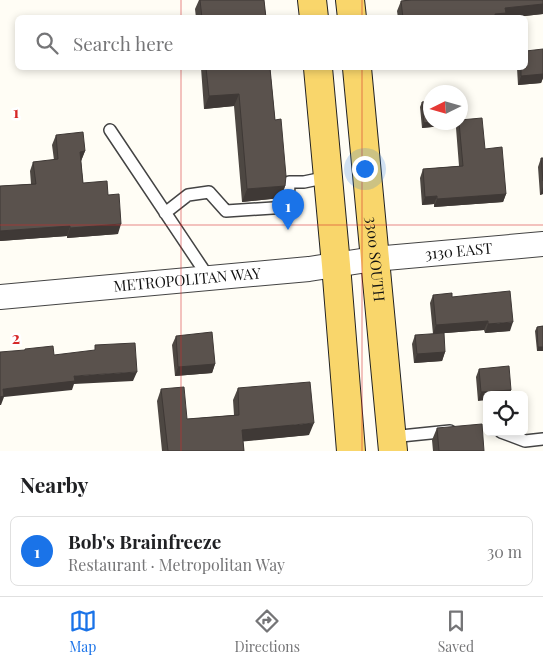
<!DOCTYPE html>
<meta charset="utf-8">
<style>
body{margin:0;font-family:"Playfair Display",serif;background:#f2f2f2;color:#202124}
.controls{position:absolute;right:15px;bottom:15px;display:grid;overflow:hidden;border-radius:8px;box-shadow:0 2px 8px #0003}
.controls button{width:45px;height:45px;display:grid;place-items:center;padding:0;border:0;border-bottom:1px solid #e0e0e0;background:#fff;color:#202124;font:25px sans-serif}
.compass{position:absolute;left:423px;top:85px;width:45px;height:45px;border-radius:50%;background:#fff;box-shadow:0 2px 8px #0003;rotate:265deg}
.you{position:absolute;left:364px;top:168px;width:18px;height:18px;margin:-12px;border:4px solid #fff;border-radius:50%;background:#1a73e8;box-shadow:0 0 0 8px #1a73e833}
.badge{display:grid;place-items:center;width:32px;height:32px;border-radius:50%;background:#1a73e8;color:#fff;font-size:16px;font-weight:700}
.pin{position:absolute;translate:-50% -41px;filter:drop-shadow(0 1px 2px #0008)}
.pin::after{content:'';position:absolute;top:26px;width:18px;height:15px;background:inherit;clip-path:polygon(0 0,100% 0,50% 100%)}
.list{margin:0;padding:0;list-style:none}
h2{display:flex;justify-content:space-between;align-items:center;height:65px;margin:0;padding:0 20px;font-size:21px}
h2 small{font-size:16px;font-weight:400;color:#757577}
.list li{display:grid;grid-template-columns:32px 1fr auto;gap:15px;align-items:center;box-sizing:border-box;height:70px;margin:0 10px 10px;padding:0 10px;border:1px solid #e0e0e0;border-radius:8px}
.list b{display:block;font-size:19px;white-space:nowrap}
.list p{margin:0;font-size:16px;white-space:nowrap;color:#757577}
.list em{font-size:16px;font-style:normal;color:#757577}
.icon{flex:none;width:28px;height:28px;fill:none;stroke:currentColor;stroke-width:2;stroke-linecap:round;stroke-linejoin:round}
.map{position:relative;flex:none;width:543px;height:451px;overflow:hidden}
.search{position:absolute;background:#fff;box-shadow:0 2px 8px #0003;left:15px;right:15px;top:15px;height:55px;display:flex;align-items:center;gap:12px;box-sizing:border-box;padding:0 18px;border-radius:8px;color:#757577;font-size:19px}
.sheet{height:145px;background:#fff}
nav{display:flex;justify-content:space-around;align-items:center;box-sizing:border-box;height:70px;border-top:1px solid #e0e0e0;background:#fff;font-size:14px;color:#757577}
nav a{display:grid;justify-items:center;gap:2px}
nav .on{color:#1a73e8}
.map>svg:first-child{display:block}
</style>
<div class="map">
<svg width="543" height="451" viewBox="0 0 543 451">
<rect width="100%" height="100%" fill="#fffdf5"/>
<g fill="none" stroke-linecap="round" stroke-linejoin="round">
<defs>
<path id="lane" d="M110,130L209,278
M165,213L188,195L209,192L226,211L288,207L289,182H304L328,177
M501,432L525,441L543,439
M391,437L450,431"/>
<g id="street">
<path id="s1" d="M0,297L309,269L374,259L543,244"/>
</g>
<g id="primary">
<path d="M312,0L314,18"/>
<path d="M350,0L352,18"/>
<path d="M318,68L336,265L351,451"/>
<path id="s2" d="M357,68L393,451"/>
</g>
</defs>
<use href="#lane" stroke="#444" stroke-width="14"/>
<use href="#street" stroke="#444" stroke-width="26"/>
<use href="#primary" stroke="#222" stroke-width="30"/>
<use href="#lane" stroke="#fff" stroke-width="11"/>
<use href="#street" stroke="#fff" stroke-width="24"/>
<use href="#primary" stroke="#f9d66b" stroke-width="28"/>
</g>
<path fill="#4d4742" d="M199,0H264L266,18H196L195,9Z
M406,0H543V14L506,18H398L397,11L401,1Z
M543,54V78L541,83L518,85L517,68H526Z
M201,68H270L275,120L285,186L281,198L242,202L234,106L204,109Z
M422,102L430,122H443L442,126L422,128L420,107Z
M458,122H460L485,149L506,194L503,202L434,207V204L422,205L420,178L423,169L459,166L456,128Z
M56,135L85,151L81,161L83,183L108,195L118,234L67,238V236L0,241V186L31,184L30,171L33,162L54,160L52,145Z
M541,158H543V194L540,195L538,167Z
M433,295L452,297L510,331L485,333L484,330L433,334L430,303Z
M543,326V351H537L535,331L537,327Z
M415,335L445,352L442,361L414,363L412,344Z
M176,336L215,364L212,373L175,376L172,345Z
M479,369L511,390L509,395H487L478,401L476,377Z
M238,388L309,435L243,441L244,451H162L157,401L161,389L187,419L234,415L233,400Z
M437,428L484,451H433L432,440Z"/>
<path fill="#3f3936" d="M543,4V14L506,18H493L495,14L505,8Z
M543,74V78L541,83L518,85L521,76Z
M239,94L234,106L204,109L209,96Z
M430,122H443L442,126L422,128L424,123Z
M85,151L81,161H76L80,152Z
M285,186L281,198L242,202L247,189Z
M543,187V194L540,195Z
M506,194L503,202L434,207L437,199Z
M437,196L434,204L422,205L425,197Z
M121,224L118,234L67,238L70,228Z
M70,226L67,236L0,241V231Z
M488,321L484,330L433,334L436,325Z
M513,322L510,331L485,333L488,324Z
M538,347H543V351H537Z
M445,352L442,361L414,363L417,354Z
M215,364L212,373L175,376L178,367Z
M137,372L133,381L74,384L72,390L4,397L1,405H0V397L3,389L74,376Z
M511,390L509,395H487V400L478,401L481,392Z
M314,423L309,435L238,442L242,430Z"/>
<path fill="#5a524d" stroke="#3f3936" d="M200,0H264L266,18H202Z
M411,0H543V4L505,8L506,13L495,14V18H403L401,1Z
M543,49V74L521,76V68H526V51Z
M206,68H270L275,120L281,119L286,176L285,186L247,189L239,94L209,96Z
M430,101V122L424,123L422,102Z
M482,118L485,149L502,147L506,194L437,199V196L425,197L423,169L463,166L459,122H460V120Z
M83,132L85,151L80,152L83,183L107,181L108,195L119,194L121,224L70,228V226L0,231V186L36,184L33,162L58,159L56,135Z
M541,158H543V181Z
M510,291L513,322L488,324V321L436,325L433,295L452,293V297Z
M543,326V347H538L537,327Z
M212,332L215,364L178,367L176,336Z
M444,333L445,352L417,354L415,335Z
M135,343L137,372L74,376L75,381L3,389L4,396L0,397V352L25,350V349L53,346L54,355L95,350V345Z
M509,366L511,390L481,392L479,369Z
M310,382L314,423L242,430L244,451H168L161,389L184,387L187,419L239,415L238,388Z
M482,424L484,451H439L437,428Z"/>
<path fill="none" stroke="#d62828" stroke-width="1" stroke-opacity="0.55" d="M181,0V18M362,0V18M181,68V451M362,68V451M0,225H543"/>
<g text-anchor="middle" stroke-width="5" stroke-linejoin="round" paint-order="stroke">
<g font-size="15" fill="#111" stroke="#fff">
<text dy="5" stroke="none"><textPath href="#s1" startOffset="461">3130 EAST</textPath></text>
<text dy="5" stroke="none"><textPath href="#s2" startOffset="192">3300 SOUTH</textPath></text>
<text dy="5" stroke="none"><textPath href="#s1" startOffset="188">METROPOLITAN WAY</textPath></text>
</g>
</g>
<g font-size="16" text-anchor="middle" font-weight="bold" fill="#d62828" stroke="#fff" stroke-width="5" stroke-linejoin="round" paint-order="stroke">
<text x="16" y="118">1</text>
<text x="16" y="344">2</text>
</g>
</svg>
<div class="controls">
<button><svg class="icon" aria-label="locate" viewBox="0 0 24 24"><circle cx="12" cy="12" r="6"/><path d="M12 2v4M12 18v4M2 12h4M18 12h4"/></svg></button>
</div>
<svg class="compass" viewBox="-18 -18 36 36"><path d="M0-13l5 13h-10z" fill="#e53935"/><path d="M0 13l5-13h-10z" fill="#757577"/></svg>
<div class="you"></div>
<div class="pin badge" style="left:288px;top:230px">1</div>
<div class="search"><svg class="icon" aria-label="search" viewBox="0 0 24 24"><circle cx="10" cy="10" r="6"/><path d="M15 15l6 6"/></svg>Search here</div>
</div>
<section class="sheet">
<h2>Nearby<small></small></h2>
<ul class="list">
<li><span class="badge">1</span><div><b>Bob's Brainfreeze</b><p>Restaurant · Metropolitan Way</p></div><em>30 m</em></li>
</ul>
</section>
<nav>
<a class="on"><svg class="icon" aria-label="map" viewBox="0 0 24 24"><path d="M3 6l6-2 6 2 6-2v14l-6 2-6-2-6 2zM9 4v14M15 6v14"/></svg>Map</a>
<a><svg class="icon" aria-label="directions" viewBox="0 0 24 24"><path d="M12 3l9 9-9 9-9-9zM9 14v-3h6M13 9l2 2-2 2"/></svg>Directions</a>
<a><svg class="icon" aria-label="saved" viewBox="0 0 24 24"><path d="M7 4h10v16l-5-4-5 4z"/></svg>Saved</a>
</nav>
